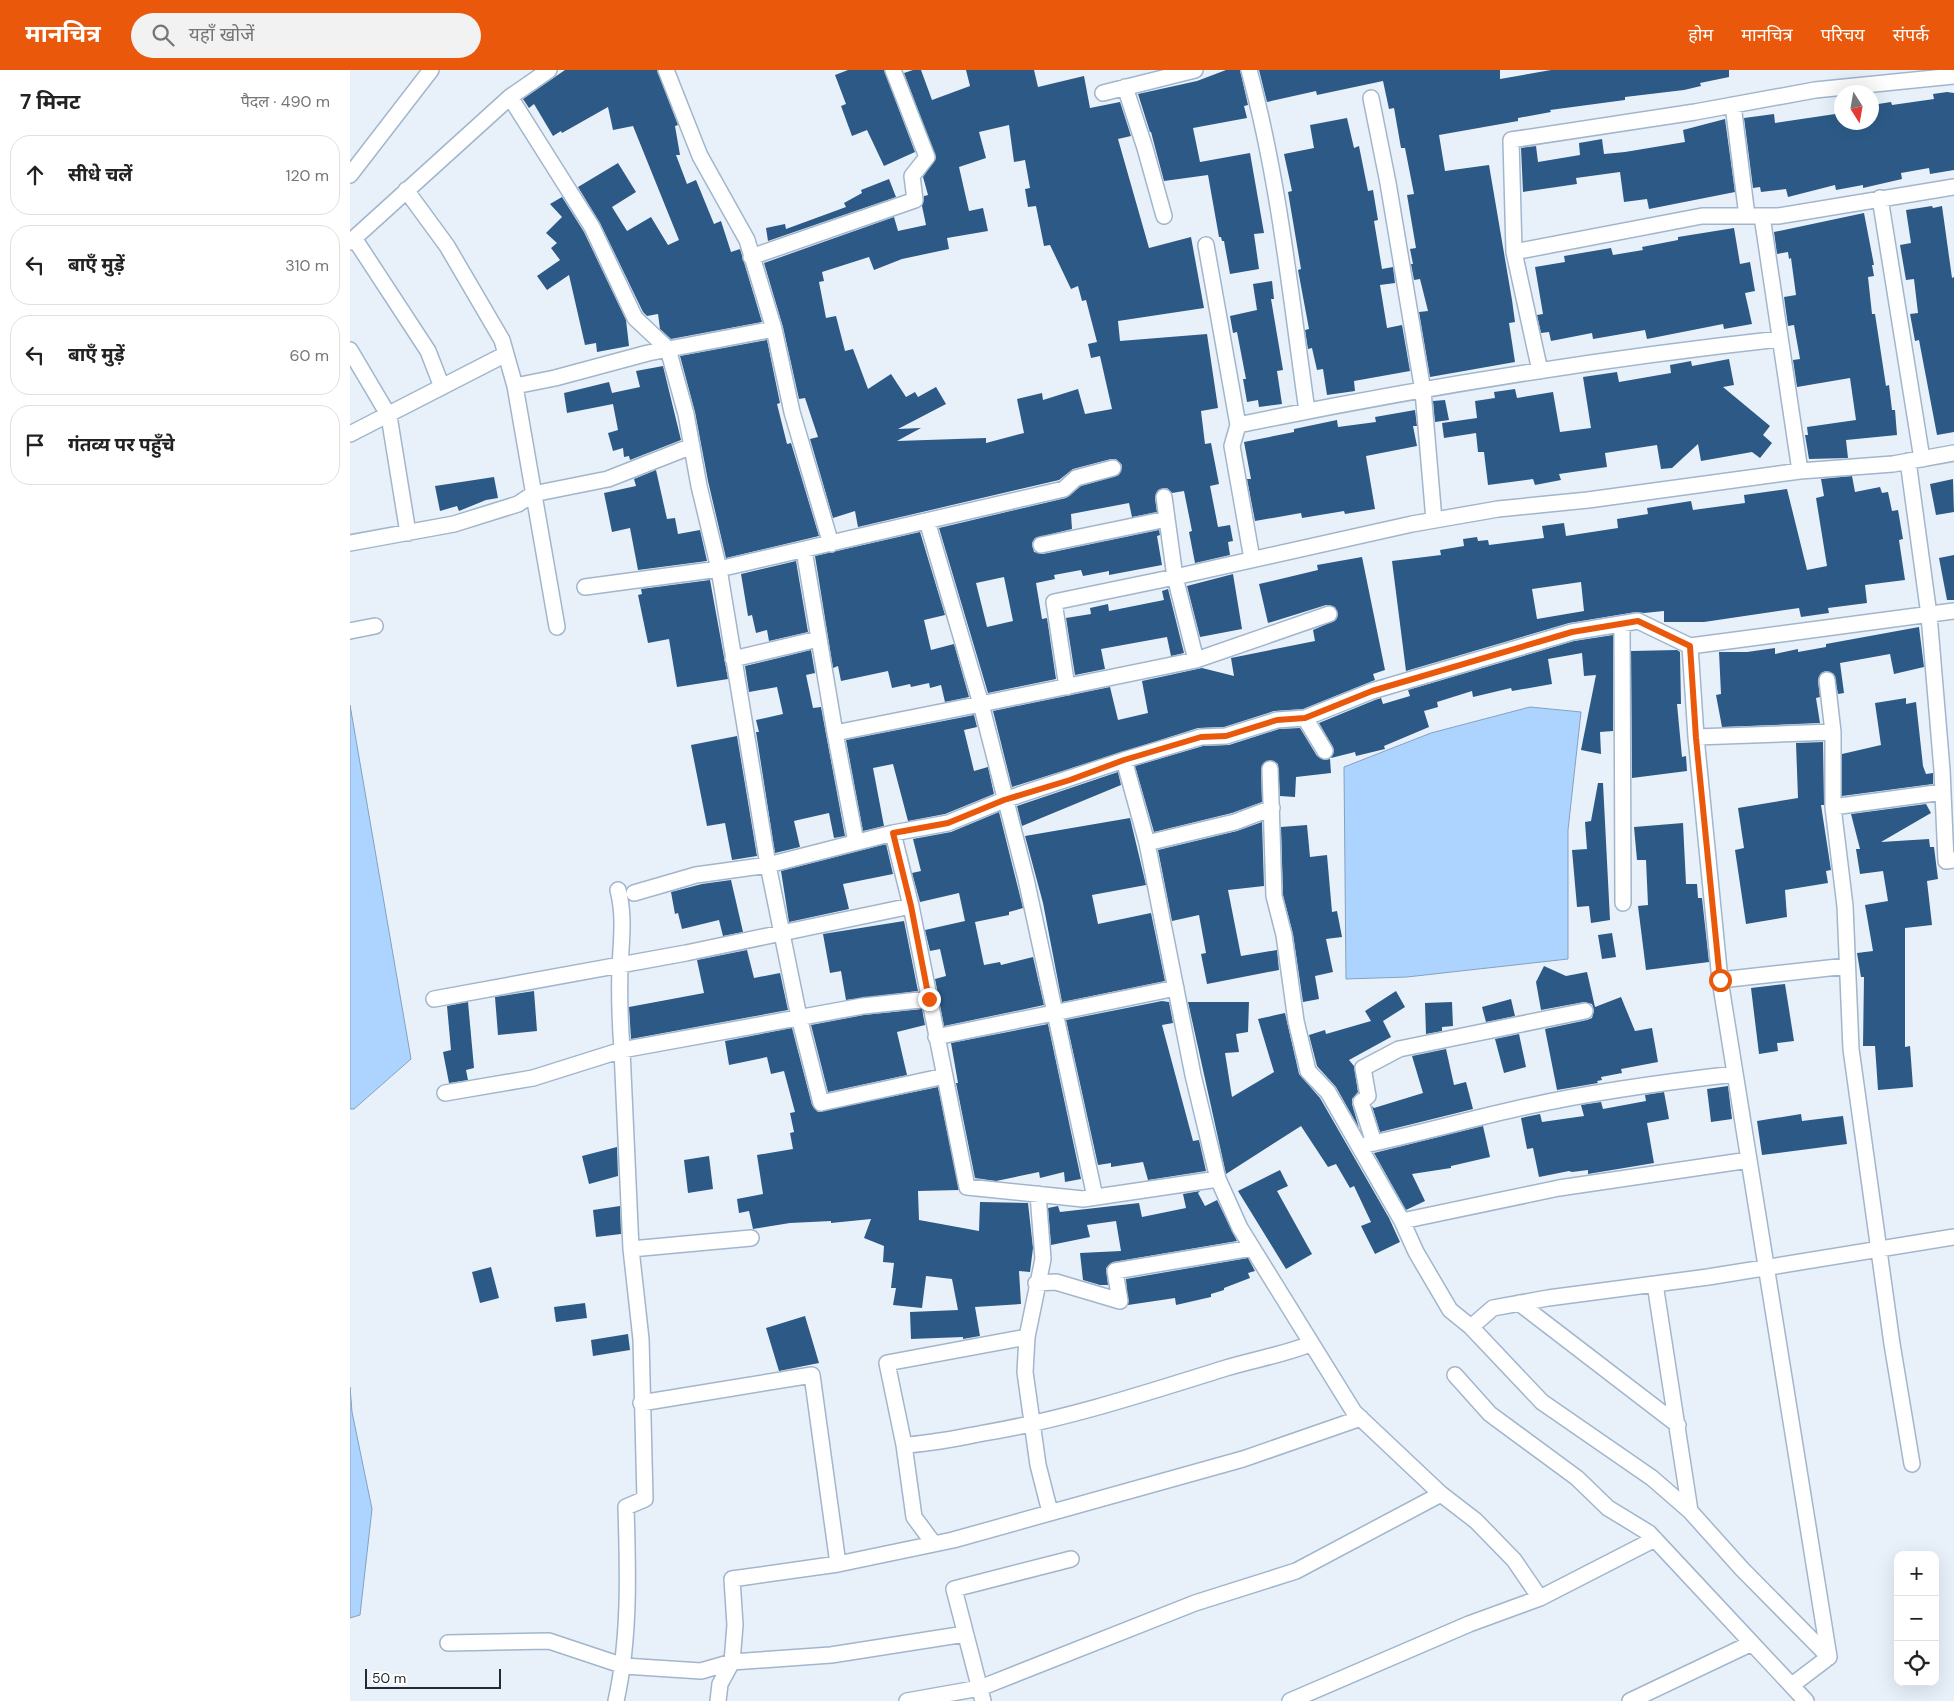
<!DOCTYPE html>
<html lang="hi">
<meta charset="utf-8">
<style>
body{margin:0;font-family:"DM Sans","Noto Sans Devanagari",sans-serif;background:#f2f2f2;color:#222}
.controls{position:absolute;right:15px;bottom:15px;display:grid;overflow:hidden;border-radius:10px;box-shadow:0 5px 20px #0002}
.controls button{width:45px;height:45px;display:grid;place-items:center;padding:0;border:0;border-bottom:1px solid #e0e0e0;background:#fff;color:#222;font:25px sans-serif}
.compass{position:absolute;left:1484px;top:15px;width:45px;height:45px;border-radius:50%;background:#fff;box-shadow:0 5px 20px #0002;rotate:169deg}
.scale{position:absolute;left:15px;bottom:12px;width:136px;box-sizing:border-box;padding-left:5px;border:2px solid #222a33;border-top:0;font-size:14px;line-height:18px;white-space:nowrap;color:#222a33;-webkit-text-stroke:4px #fdfdfd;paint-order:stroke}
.stop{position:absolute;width:15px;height:15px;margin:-11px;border:4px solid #ea580c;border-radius:50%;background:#fff}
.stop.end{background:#ea580c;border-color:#fff;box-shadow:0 1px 5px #0008}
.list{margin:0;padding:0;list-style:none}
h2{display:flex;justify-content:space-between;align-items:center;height:65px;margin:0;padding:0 20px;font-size:21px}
h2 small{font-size:16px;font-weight:400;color:#767676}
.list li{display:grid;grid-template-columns:32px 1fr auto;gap:15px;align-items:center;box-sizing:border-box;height:80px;margin:0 10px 10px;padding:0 10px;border:1px solid #e0e0e0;border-radius:20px}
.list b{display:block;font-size:19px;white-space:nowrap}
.list em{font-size:16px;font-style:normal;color:#767676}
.icon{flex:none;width:28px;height:28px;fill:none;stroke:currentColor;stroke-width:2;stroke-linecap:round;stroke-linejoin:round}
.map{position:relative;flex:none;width:1604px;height:1631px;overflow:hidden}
header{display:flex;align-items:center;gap:30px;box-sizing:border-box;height:70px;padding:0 25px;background:#ea580c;color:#fff}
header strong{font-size:24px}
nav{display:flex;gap:28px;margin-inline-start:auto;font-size:18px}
.search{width:350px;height:45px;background:#f2f2f2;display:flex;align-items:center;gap:12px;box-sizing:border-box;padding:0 18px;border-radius:28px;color:#767676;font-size:19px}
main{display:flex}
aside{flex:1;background:#fff}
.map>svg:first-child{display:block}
</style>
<header>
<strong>मानचित्र</strong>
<div class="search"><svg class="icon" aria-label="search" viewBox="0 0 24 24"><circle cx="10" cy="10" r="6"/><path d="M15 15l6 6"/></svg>यहाँ खोजें</div>
<nav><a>होम</a><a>मानचित्र</a><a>परिचय</a><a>संपर्क</a></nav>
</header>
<main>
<aside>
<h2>7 मिनट<small>पैदल · 490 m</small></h2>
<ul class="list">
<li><svg class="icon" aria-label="ahead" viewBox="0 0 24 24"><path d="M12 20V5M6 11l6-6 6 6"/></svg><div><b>सीधे चलें</b></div><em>120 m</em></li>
<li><svg class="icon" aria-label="left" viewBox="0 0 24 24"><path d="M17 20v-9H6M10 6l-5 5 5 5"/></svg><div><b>बाएँ मुड़ें</b></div><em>310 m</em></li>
<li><svg class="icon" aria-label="left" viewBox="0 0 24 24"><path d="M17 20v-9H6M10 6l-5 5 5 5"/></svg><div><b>बाएँ मुड़ें</b></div><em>60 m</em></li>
<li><svg class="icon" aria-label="arrive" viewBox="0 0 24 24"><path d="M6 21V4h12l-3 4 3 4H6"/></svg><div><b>गंतव्य पर पहुँचे</b></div></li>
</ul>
</aside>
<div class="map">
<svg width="1604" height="1631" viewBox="0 0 1604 1631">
<rect width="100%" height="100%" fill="#e8f1fa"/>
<path fill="#add4fe" stroke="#83a1c1" d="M0,635L61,989L4,1039H0Z
M1180,637L1231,642L1218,760V889L1057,907L996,909L994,697L1081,663Z
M0,1317L2,1342L22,1439L10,1545L0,1548Z"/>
<path fill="#2c5986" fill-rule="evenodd" d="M215,0H307L328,55L325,56L330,85H326L337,114L346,110L364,154L371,151L381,182L390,179L412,252L321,269L310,259L308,244L297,246L293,242L250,153L228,117L268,93L286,122L262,137L277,161L301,147L318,175L329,170L283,56L263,60L258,37L212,63L211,61L203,66L184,34L179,38L173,29Z
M498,0H534L565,82L534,96L517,60L502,66L491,36L496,34L485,5Z
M563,0H571L582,30L620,16L616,0H684L688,17L734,6L740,38L770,32L781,66L768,69L799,178L841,167L854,238L768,251L770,271L857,264L868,338L851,341L855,374L861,373L869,414L860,416L868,457L880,455L883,471L878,472L880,485L845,493L839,462L842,461L834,421L822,423L817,418L808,420L805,428L807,442L782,447L779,433L721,444L722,459L685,468L682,473L684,482L693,484L809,460L810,465L807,466L812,495L759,505V501L733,506L731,500L704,505L705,509L686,513L692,549L697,548L706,609L638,623L589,458L716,428L731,416L769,405L772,395L766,389H761L723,399L709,410L508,457L505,441L483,448L460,369L468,367L455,328L449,329L433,257L414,193L544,147L548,161L576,155L572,136L574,126L578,125L573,107L586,88L554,3ZM659,55L664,92L675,90L680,118L675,119L678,137L686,136L694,176L700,175L721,219L728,216L732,231L736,230L747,272L738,274L741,288L750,286L762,339L735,344L728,319L693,330L692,323L667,329L674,363L636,373V368L547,371L571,358L548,359L596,334L586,317L568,327L565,322L556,327L541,304L518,319L503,279L495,281L486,246L476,248L469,212L474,211L472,202L519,187L524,200L552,189L599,179L597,168L638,161L633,138L619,141L609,97L636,88L629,62ZM654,507L663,551L637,557L626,513Z
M876,0H890L898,35L894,36L897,48L843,58L850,92L900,83L914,163L904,164L909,199L880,204L874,171H872L871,167H869L858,105L814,111L801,62H800L788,24L847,11Z
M909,0H1150V9L1201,0H1379V7L1350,13L1351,16L1334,20L1275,27V30L1200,40L1201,42L1168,48V51L1089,65L1095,101L1139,95L1162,230L1165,252L1159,253L1165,292L1080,307L1069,242L1078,241L1070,209L1064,210L1061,194H1063L1060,179L1066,178L1057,125L1064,124L1055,78H1051L1044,38L1039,39L1033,11L967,25L966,21L917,32Z
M1597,22L1604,23V100L1580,104L1579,98L1551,103L1552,109L1513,118V115L1486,120L1485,115L1438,127L1436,119L1411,122L1410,117L1403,118L1394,48L1424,44L1425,53L1492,43V52H1522V35L1541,32L1542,35L1584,29L1583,24Z
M997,48L1004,78L1009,76L1018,121L1023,120L1028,150L1024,151L1032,199L1043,197L1045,213L1030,215L1037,258L1052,255L1060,301L1004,311L1005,321L977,325L973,299L967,300L962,278L958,279L955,260L959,259L948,200L951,199L938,122L942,121L934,84L964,78L960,55Z
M1375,49L1385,122L1299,139L1297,129L1274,132L1270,102L1226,108L1227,114L1173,122L1171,78L1186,76L1188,92L1230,85L1229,73L1252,69L1254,84L1275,82L1335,72L1333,60Z
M539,109L546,127L418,171L416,158L435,154L436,159L496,137L494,133L512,123L511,120Z
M212,127L234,162L276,250L279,276L247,282L246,273L235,275L219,205L197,220L187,206L210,190L201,178L207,173L196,163L212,147L200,134Z
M1582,136L1583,138L1592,136L1602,208L1604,207V362L1587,365L1569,270L1565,271L1560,244L1568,243L1564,209L1556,210L1550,175L1561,173L1556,140Z
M1514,143L1524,195H1522L1524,206L1518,207L1522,244H1525L1536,316L1539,315L1542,340H1545L1547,365L1496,370L1498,388L1459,389L1455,365H1458L1457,357L1506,350L1500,308L1447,317L1443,290L1450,289L1444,255L1438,256L1434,227L1446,225L1441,188L1439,189L1438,182L1427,184L1424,162Z
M1384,158L1390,194L1400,192L1405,221L1395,223L1402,254L1374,259L1373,254L1297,269L1295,260L1243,269L1242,263L1201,271L1199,262L1191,263L1187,245L1193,244L1185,197L1215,192L1214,186L1261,178L1263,185L1293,180L1292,177L1328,170V167Z
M922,211L924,229H921L933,300L927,301L932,334L909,337L908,330L897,332L893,309H896L887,262L883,263L880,246L907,240L903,214Z
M417,270L430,333L427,334L437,374L441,373L469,466L376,488L358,411L345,342L330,286Z
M1379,289L1384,315L1373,317L1420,356L1413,365L1422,373L1410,388L1402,382L1351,391L1348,374L1322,398L1311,399L1307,375L1255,383L1257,397L1209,404L1211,410L1185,415L1183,409L1138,415L1134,382H1128L1126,363L1094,368L1092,353L1127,348L1125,331L1145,328L1144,322L1165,319L1167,328L1203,322L1210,362L1241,358L1233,307L1267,302L1269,312L1321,303L1320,295L1341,291L1342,296Z
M313,296L331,370L280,390L279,386L274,387L273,378L263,381L258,363L268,360L263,334L217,343L214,323L259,312L262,323L290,317L286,301Z
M1095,330L1099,350L1085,352L1083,331Z
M1065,340L1067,356H1063L1067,376L1016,386L1025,439L995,444L994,441L952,448L951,443L905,451L897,409H901L894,372L944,362V359L987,350L988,357L1026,352L1025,347Z
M306,400L317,449L325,448L328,464L350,460L357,491L288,500L280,458L262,462L254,423L286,416L284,409Z
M1502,406L1505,422L1530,417L1532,423L1538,422L1542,441L1548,440L1553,469L1549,470L1555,510L1515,515L1517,533L1478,538L1479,543L1451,547L1449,538L1354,552H1314V541L1294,543L1286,542L1219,553L1056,601L1042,491L1091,485L1090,480L1114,476L1113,469L1127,467L1128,471L1138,470L1139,475L1194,468L1192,456L1214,453L1216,466L1268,458L1267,449L1298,444L1297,438L1341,431L1343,440L1395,433L1394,425L1437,419L1457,500L1477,496L1466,428L1474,426L1471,409ZM1231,512L1234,541L1187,549L1182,519Z
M144,407L148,428L136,430L109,441L107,436L90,441L85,416Z
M1603,409L1604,442L1586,445L1580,414Z
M570,462L595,545L574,550L581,580L604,574L619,627L595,632L591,615L580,618L579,613L561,617L560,614L542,618L538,601L491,611L488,596L483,598L465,486Z
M1604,485V530H1597L1589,488Z
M1012,487L1035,600L1023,604L1025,610L953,639L924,641L874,657L848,658L662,717L643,641L760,617L768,650L798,643L792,611L852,598L884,606L881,588L965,571L963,560L986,550L988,545L985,537L976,535L918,553L909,514L968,500L967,495Z
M446,491L458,562L419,571L417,560L406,563L402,545L398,546L391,504Z
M883,504L892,559L850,567L837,516Z
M360,510L378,609L327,617L319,569L298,573L288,525L292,524L291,519Z
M818,519L834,583L821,586L817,567L751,579L755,599L725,605L716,548L741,544L740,538L758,534L759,541L814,530L812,521Z
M1569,557L1574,597L1544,604L1540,584L1490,593L1494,623L1488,624L1484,604L1476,601L1471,603L1468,611L1470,627L1466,628L1470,653L1372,657L1366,625L1371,624L1369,582H1397L1425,578V584L1448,579V582L1476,577V574Z
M1263,565V661L1250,662L1251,684L1231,680L1246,605L1234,606L1232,583L1198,589L1202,614L1162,621L1161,618L1123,627L1122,621L1087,632L1088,637L1074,641L1079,657L1034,676L1035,679L1006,686L1005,682L981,688L984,681L983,677L969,653L1025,630L1031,628L1033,634L1060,626L1058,620L1224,571Z
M461,580L465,603L456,605L463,638L471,637L495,766L484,768L479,743L448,750L444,751L450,777L425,783L406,662H409L406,650L433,644L427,617L399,622L395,596Z
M1327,580L1330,582L1331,634H1327L1332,687L1336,686L1337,701L1282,708L1281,581Z
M1556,628V634L1566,632L1573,696L1576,704L1583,703V714L1492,726V684L1531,675L1525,633Z
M624,645L627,657L614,660L624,701L638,697L644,724L595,744L558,751L543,694L523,698L534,756L513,761L496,670Z
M950,658L967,686L975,690L980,689L981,703L946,707L945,727L930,726L928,694L924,691H916L911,699L912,732L882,743L804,762L785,696L853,676L879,675L929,659Z
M387,666L407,786L382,790L375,753L357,756L341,675Z
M1473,672L1474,735H1471L1481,800L1476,801L1478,813L1435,820L1437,847L1396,854L1385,780L1394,778L1388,738L1448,728L1446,673Z
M768,702L771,715L672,756L667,736Z
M1248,713H1253L1260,850L1241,853L1239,836L1227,837L1222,780L1237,779L1235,752L1241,751Z
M1576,734L1581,743L1531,772L1579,769L1580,777H1584L1588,809L1577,811L1582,855L1555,858V977L1560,976L1563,1017L1528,1020L1525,976H1513L1514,907H1511L1507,883L1523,881L1515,835L1538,831L1533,801L1510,804L1506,779H1510L1501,744Z
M649,742L673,838L659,842V845L625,852L634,895L650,892L651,895L683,887L694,935L594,956L585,909L596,906L590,879L580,881L575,860L615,851L609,823L570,832L562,803L571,801L563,769L601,762Z
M780,748L796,815L742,825L748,854L801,843L815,911L712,932L693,833L675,766Z
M912,752L914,816L878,820L891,886L927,880L929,900L857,914L851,884L856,883L849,845L822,851L808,780L887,761Z
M1333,753L1336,814H1347L1348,828H1352L1359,892L1296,900L1288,836L1298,835L1296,790H1287L1284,757Z
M957,755L960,787L977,785L982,842L987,841L992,867L976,869L983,902L965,906L969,929L953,932L943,864L933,825L931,757Z
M536,774L543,804L493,814L499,839L439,852L431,801Z
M381,810L393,862L373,866L369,850L332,859L328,843L325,844L321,822L352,814Z
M554,851L568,921L496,930L491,901L480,903L473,864Z
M1262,863L1266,887L1252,889L1248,865Z
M397,880L404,908L430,903L438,940L281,969L279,937L354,923L347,890Z
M1194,896L1216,906L1237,902L1245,937L1271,927L1285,961L1302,958L1308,992L1271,999L1272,1003L1251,1007L1252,1010L1247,1011L1248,1013L1207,1020L1195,959L1237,950L1242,948L1244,940L1242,934L1234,932L1191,940L1186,912Z
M1435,914L1444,971L1427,973L1428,981L1409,984L1401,918Z
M184,921L187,961L148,965L145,927Z
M1046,921L1055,937L1033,951L1041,967L999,990L1004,996L1008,1022L1002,1029V1034L1009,1058L986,1017L967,996L959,965L975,960L976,964L1021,951L1015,941Z
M1161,929L1165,946L1136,952L1132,937Z
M812,931L819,932L823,953L812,955L843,1071L849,1070L856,1101L798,1110L793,1092L761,1097V1093L748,1095L716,950Z
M118,932L124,998L116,1000L118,1010L99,1013L93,982L101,980L97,936Z
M838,932H899L898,962L886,964L889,982L875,983L882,1027L924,1002L908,949L935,943L949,1004L970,1028L1039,1148L1050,1172L1025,1184L1011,1156L1021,1152L1004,1116L1000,1118L986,1094L978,1097L951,1056L876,1104Z
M1102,932L1103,956L1092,957V961L1076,964L1075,933Z
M572,939L575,955L547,962L557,1005L478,1022L461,955L514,945Z
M698,954L731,1109L715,1112L714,1102L690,1108L689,1102L646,1111L625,1108L606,1013H608L601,973Z
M442,958L462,1035L468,1042L588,1017L609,1120L568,1121L569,1150L629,1161L630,1132L678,1133L683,1178L680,1202L669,1201L671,1234L625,1237L630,1266L613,1269V1267L561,1269L560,1242L608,1240L602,1209L576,1206L572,1238L543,1235L546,1218H541L544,1193L533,1192L534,1176L514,1168L521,1149L481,1153V1151L440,1153L403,1159L399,1141L389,1143L387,1129L413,1124L407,1085L443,1079L440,1063L444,1062L440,1043L445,1042L434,1001L421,1004L417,987L379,995L375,971Z
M1169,964L1176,997L1154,1003L1145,969Z
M1096,979L1104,1015L1116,1012L1123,1039L1030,1062L1022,1036L1024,1038L1073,1023L1062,986Z
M1378,1016L1382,1049L1361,1052L1357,1019Z
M1314,1022L1319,1049L1297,1053L1304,1093L1238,1104V1100L1222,1102L1219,1101L1189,1107L1183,1078L1177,1079L1171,1048L1190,1044L1192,1052L1234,1046L1231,1035L1251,1032L1253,1039L1296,1031L1295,1025Z
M1451,1044L1452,1051L1493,1046L1497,1074L1412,1085L1407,1051Z
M1133,1056L1140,1087L1101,1096V1098L1062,1104L1075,1131L1056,1140L1024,1083Z
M267,1077L268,1106L239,1114L232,1086Z
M359,1086L363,1119L338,1123L334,1090Z
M930,1100L938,1116L927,1121L962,1184L936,1199L888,1121Z
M850,1121L848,1123L855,1136L867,1130L887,1171L763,1192L756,1198L758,1215H750L733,1210L730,1183L771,1181L766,1151L737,1155L740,1167L701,1175L698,1138L708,1136L710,1142L789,1133L792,1147L836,1138L833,1124Z
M270,1136L271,1164L246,1167L243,1140Z
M898,1188L905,1201L898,1203L900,1208L874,1218V1220L861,1224V1227L826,1235L825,1228L778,1235L776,1209Z
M141,1197L149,1228L130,1233L122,1202Z
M235,1233L237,1248L206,1252L204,1237Z
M455,1246L469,1293L429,1301L416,1258Z
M278,1264L280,1280L243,1286L241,1270Z"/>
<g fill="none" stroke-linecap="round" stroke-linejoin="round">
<defs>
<path id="street" d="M316,0L350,86L397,170L424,259L442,342L481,474
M899,0C929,109 941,229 957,341
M775,17L795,78L814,146
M753,23L845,0
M160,27L242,157L285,248L318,279L336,344L349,416L369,499L418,795L449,947L471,1033L595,1006
M1021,28L1038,113L1073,321L1084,450
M1383,35L1397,146
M0,105L81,0
M56,120L97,176L152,270L165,316L207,557
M1530,128L1572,389
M1412,146L1450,401
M4,168L78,281L92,317
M0,172L160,27L199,0
M856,175L888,355L882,376L902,489
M1164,182L1352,146H1428L1604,117
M401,187L565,130L562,106L577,87L543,0
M0,280L39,346L58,463
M1190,301L1164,182L1161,70L1345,42L1465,20L1604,6
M165,316L205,308L298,283L424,259
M888,355C1067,318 1248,289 1430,269
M0,364L156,284
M1558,391L1579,545L1592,700L1596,791L1604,790
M814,427L825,507L846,590
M0,473L104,454L168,434L183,424L258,409L342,376
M691,475L817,449
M454,480L485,663L506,772
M235,517L369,499L714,419L726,408L763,398
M1272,554L1273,833
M0,561L25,556
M1340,576L1346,667L1370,910L1479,1587
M383,589L468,569
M1477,610L1483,662V737L1495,836L1501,979L1542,1274L1562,1394
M717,617L704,532L825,507L1062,454L1148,439L1238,430L1450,401L1543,394L1604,383
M955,648L975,681
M485,663L631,634L577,451
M1346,667L1483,662
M774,690L797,773L843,1005L868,1109L890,1158L1004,1342L1091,1424L1126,1451L1164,1490L1190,1528
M920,699L924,826L934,865L946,951L958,1001L978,1022L1052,1151L1066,1182L1100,1240L1121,1257L1192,1332L1302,1408L1340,1441L1392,1499L1479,1587
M1483,737L1593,722
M543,763L561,836L617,1117L733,1129L868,1109
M797,773L885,752L922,738
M284,823L346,805L418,795L543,763L598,753L654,730L774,690L851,667L876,666L927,650L955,648L1022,621L1222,562L1288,551L1340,576L1604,541
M1370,910L1497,896
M84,929L336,883L561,836
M586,967L826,918
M95,1023L183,1008L272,980C270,952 269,925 270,898C271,871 275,847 268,820
M1024,1073L1011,1032L1018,1026L1013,998L1049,979L1235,941
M1009,1076C1066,1065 1122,1048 1179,1036C1247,1021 1315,1012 1385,1004
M688,1124L693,1189L677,1267L675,1302L688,1395L700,1442
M745,1127L676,809L631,634L846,590L979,544
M1052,1151L1209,1118L1399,1090
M281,1179L272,980L513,936L579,929
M686,1213L706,1212L770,1231L765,1201L902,1178
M1305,1214L1340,1441
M1169,1233L1328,1355
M1121,1257L1143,1238L1198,1228L1358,1207L1604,1167
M1105,1305L1140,1344L1227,1408L1258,1438L1299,1463L1456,1631
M291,1333L462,1305L488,1494
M554,1375C581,1374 607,1368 634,1363C717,1349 796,1323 876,1298C905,1289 933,1285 960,1274
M584,1474L564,1447L554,1375L537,1293L677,1267
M98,1573L199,1571L274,1596L351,1601L382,1592L481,1585L615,1564
M1442,1615L1479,1587
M266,1631C280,1568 278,1501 276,1437L295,1429L291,1269L281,1179L401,1168
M368,1631L370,1614L382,1592L385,1555L382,1509L488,1494L603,1470L893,1389L1011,1348
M557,1631L630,1618L845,1533L946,1501L1091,1424
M633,1631L604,1519L721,1489
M940,1631L1119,1554L1190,1528L1305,1469
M1280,1631L1402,1573"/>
</defs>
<use href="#street" stroke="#a1b6cc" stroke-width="18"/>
<use href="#street" stroke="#fff" stroke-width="15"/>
</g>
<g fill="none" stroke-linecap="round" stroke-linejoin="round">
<path stroke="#ea580c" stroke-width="6" d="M579,929L561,836L543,763L598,753L654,730L720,710L774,690L851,667L876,666L927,650L955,648L1022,621L1222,562L1288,551L1340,576L1346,668L1370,910"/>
</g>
</svg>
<div class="controls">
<button>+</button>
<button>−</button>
<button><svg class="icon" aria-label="locate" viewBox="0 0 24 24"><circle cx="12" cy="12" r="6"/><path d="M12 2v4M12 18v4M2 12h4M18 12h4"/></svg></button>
</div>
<svg class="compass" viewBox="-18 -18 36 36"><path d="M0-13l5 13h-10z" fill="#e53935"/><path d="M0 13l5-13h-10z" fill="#767676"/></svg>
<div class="scale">50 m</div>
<div class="stop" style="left:1370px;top:910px"></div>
<div class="stop end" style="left:579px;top:929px"></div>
</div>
</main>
